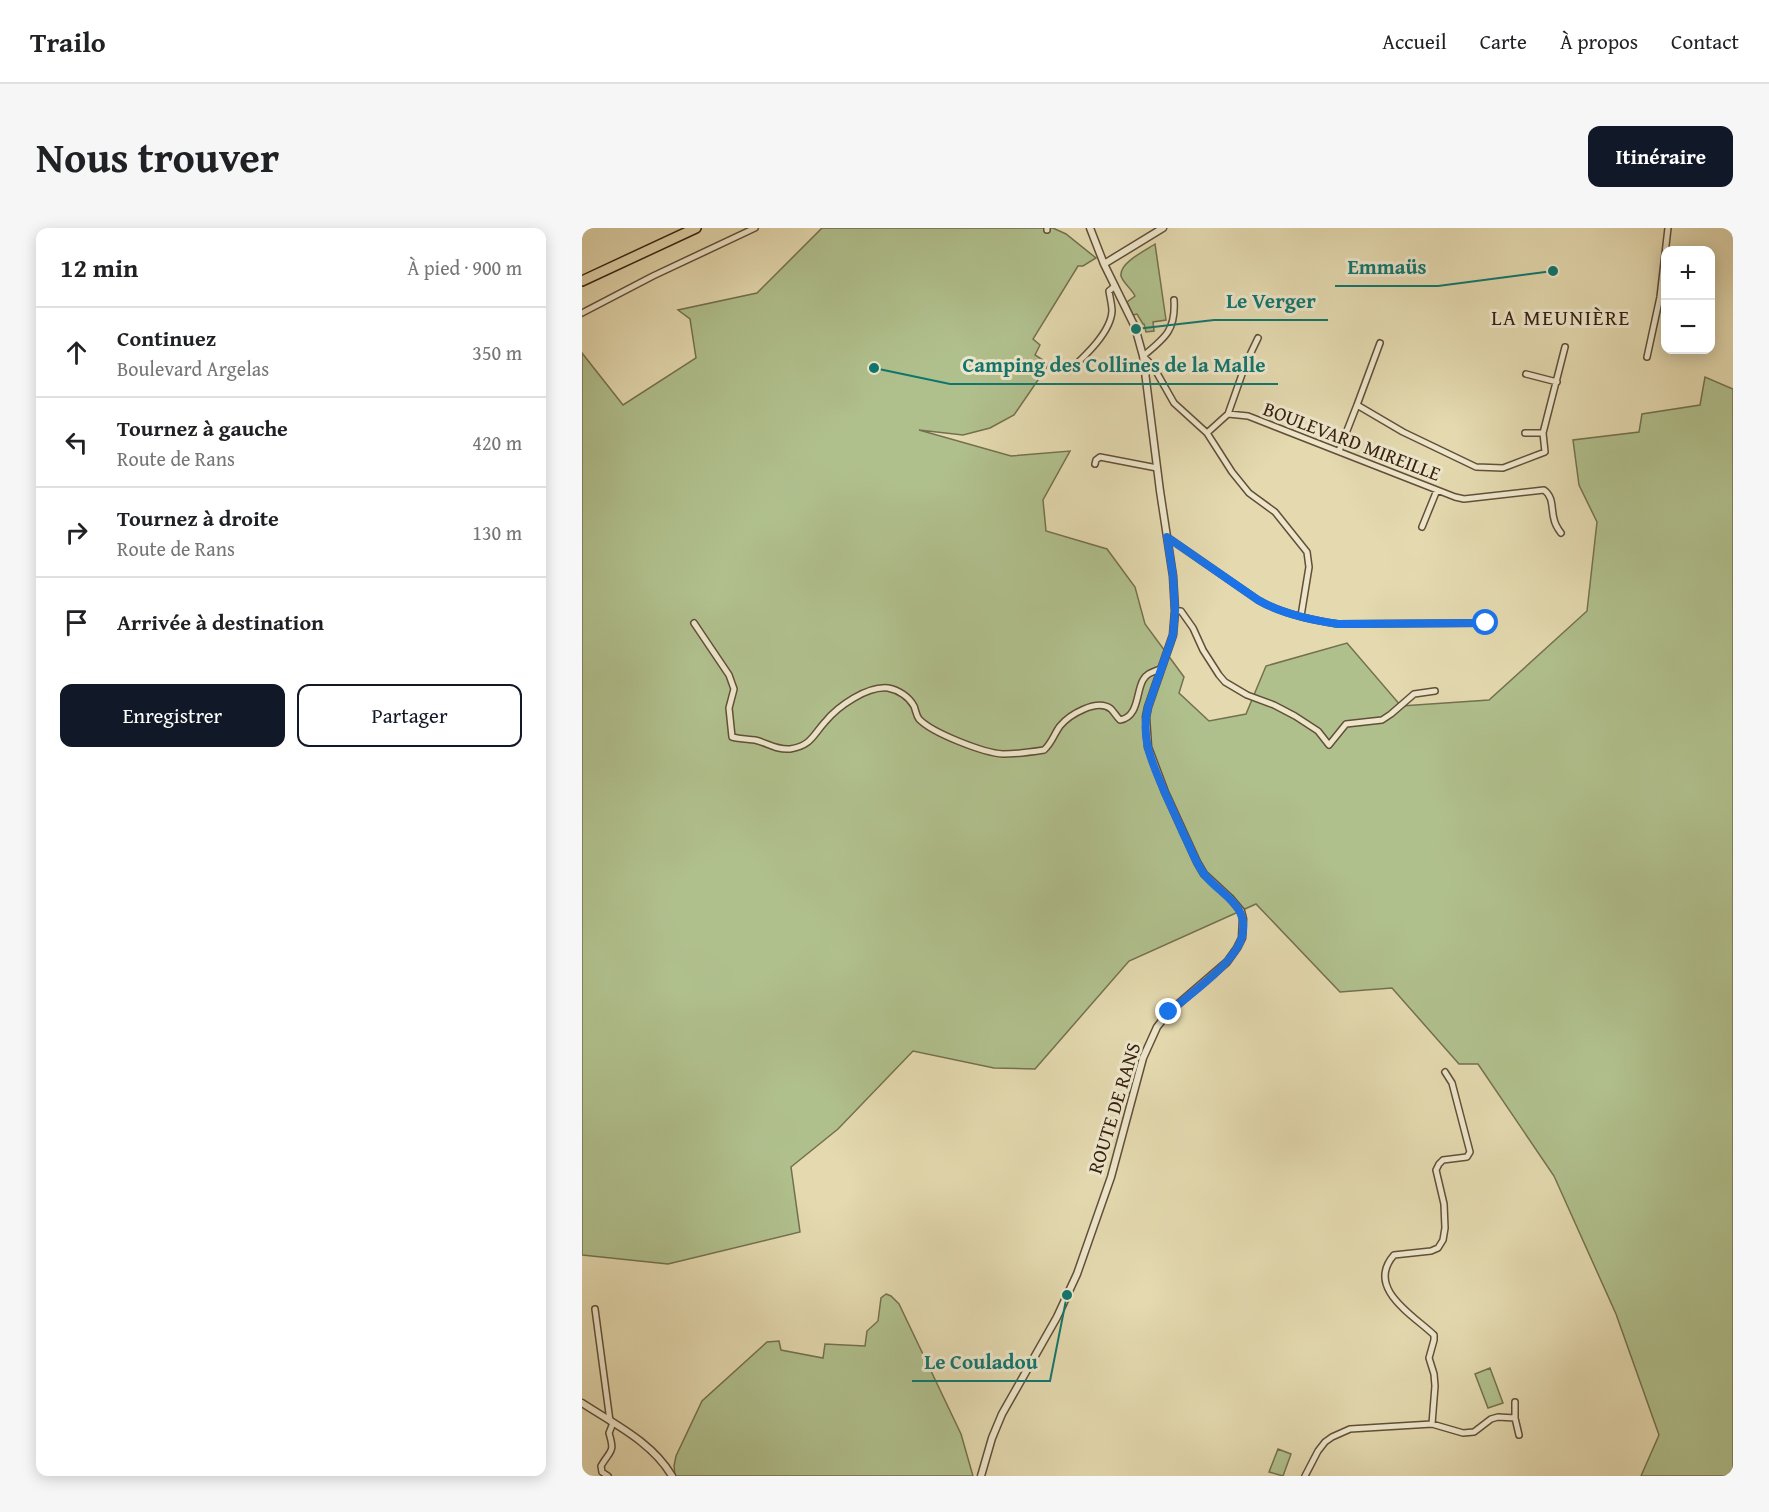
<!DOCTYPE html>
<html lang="fr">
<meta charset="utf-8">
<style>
body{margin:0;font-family:"Gentium Book Plus",serif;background:#f6f6f6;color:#202124}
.controls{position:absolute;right:18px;top:18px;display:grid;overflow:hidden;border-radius:12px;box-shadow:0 3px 15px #0003}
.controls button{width:54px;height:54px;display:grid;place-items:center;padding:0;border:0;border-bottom:2px solid #e0e0e0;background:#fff;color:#202124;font:30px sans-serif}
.stop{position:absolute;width:18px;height:18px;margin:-14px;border:4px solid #1a73e8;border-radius:50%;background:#fff}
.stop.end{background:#1a73e8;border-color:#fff;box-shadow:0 2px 6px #0008}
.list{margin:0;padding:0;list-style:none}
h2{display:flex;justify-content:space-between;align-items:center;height:78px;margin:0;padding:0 24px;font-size:26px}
h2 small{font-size:20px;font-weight:400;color:#757577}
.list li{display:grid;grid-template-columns:39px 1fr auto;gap:18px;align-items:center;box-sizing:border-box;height:90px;padding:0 24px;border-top:2px solid #e0e0e0}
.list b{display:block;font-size:22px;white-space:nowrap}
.list p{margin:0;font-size:20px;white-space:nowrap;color:#757577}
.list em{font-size:20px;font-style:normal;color:#757577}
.actions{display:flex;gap:12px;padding:18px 24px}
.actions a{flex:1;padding:14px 0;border:2px solid #111827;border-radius:12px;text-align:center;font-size:21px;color:#111827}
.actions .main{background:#111827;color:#fff}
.icon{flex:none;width:33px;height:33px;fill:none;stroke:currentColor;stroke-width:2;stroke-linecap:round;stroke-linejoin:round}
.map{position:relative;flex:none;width:1151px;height:1248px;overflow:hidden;border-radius:12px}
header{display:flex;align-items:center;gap:36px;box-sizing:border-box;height:84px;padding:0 30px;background:#fff;border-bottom:2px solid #e0e0e0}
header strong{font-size:28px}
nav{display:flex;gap:33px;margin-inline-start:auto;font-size:21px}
.intro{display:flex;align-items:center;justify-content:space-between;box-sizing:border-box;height:144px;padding:0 36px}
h1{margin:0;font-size:42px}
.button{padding:15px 27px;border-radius:12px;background:#111827;color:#fff;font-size:21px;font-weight:700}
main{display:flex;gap:36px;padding:0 36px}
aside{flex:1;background:#fff;border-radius:12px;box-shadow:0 3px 15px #0003}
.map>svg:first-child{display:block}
</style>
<header>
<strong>Trailo</strong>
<nav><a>Accueil</a><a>Carte</a><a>À propos</a><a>Contact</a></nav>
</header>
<div class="intro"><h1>Nous trouver</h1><a class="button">Itinéraire</a></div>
<main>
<aside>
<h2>12 min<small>À pied · 900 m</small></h2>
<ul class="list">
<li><svg class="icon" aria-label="ahead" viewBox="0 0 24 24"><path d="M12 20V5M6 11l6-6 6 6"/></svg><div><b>Continuez</b><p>Boulevard Argelas</p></div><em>350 m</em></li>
<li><svg class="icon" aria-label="left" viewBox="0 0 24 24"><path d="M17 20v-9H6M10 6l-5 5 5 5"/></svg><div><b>Tournez à gauche</b><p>Route de Rans</p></div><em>420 m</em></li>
<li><svg class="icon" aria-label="right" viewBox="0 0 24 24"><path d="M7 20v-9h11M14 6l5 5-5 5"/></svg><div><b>Tournez à droite</b><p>Route de Rans</p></div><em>130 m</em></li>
<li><svg class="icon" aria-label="arrive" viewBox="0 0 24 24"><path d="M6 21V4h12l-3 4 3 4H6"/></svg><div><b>Arrivée à destination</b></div></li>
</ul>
<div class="actions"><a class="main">Enregistrer</a><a>Partager</a></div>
</aside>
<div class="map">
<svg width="1151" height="1248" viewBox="0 0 1151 1248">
<rect width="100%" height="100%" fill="#e4d9af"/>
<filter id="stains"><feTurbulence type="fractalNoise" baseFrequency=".00333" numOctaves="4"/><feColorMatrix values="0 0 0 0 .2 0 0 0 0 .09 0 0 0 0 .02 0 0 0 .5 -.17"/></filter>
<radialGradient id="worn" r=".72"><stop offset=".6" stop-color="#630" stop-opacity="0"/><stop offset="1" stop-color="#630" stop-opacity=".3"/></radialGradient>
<path fill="#b0c08d" stroke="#74704f" stroke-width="1.5" d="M240,0H471L484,6L514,30L501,38H496L451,111L458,117L453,127L467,136L432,187L408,200L381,207L337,202L429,228L488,223L461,272L464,303L525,321L553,359L563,396L602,449L597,465L627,493L664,486L684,438L765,415L819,478L907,472L1005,383L1015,294L997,257L991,212L1057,204L1060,186L1118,177L1123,149L1151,161V1248H1059L1077,1207L1034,1086L972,948L896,836H877L810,760L758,764L674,676L547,733L453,841L412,840L331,823L256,901L209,939L218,1004L86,1036L0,1027V125L41,177L114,130L108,91L96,82L175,65Z
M573,16L584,92L571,94L572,103L564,104L562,96H561L555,86L551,87L545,74L553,68C550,61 541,55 539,48C537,35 564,22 573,16Z
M304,1066L309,1068L317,1076L379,1206L391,1248H93L92,1238L94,1228L120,1173L185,1114L197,1113L199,1122L241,1130L243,1116L283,1118L285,1103L296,1093L299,1070Z
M908,1140L921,1175L906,1180L893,1146Z
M696,1221L709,1226L701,1248L687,1244Z"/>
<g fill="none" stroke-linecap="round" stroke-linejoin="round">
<defs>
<path id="minor" d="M465,0V2
M592,72C594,102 583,110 561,128L571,138L592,175L625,205L646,186L666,188L873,269L882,271L962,262C972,269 969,281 972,291C973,297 976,301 979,305
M0,85L71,48L173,0
M1065,129L1078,69L1086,0
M488,142C503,128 529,104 530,83C530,77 528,70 527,63L533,58
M944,146L975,154
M775,177L798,115
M646,186L664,135L676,110
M625,205L650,244L667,265L693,284L725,324L727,339L719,388
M943,205H961
M757,223L775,177L821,204L894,239L921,240L963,224L961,205L983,119
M513,236L514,232L518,229L575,240
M840,299L855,262
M585,309L676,372C700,386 729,392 756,396L904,395
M593,383H599L611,400L621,422L637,447L643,454L665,467L692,477L713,488L736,503L747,517L764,496L800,492L809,486L832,466L853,463
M112,395L147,447L152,461L147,480L150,509C158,511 166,511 173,512C186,515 193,522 208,521C229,518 231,507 243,494C256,478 285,458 306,460C317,462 327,469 332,478C334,483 334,487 337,491C350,505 402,525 421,526C435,526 449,524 462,522C470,515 472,506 478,498C487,487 515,470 529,481C532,484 534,488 538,492C557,489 554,464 561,452C565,445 571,444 578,441
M13,1081L28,1193
M933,1174V1190L937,1207
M850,1196L853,1158L852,1146L847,1130L852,1112V1107C831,1087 783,1060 812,1027L849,1023L856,1020L861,1012L863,1000L862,976L854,942L857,936L861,932L885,929L888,924L870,855L863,844
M26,1248L20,1244L19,1238C29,1221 33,1225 27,1205L31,1195
M723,1248L736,1223L743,1214L750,1209L768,1201L850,1196L881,1205L892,1204L909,1191L916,1189L933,1190"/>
<path id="tertiary" d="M522,36L581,0
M0,1175C32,1196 70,1214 90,1248
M399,1248L410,1210L420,1186L475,1089L495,1046L529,949L561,830L575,799L587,784L645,734L655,720L660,710L661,691L659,683L648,670L622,646L615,634L583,564L566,519L564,489L566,479L591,407L593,383L591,348L578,263L561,128L553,99L522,36L508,0"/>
<path id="motorway" d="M0,53L114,0"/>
</defs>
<use href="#minor" stroke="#624f38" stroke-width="8"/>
<use href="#tertiary" stroke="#624f38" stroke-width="9"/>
<use href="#motorway" stroke="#372111" stroke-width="12"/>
<use href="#minor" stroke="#ede6cb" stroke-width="5"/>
<use href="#tertiary" stroke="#ede6cb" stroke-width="6"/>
<use href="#motorway" stroke="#e4d9af" stroke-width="9"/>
</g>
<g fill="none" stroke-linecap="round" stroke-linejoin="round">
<path stroke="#1a73e8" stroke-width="8" d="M587,784C608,766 653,735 660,709C668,676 638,667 622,646C613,634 608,618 601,605C590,579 573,547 566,520C563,507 563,491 566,479L591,407L593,383L591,348L585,309L676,372C700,386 729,392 756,396L904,395"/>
</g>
<g text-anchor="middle" stroke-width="6" stroke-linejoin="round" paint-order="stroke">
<g font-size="20" fill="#372111" stroke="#ede6cb">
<text transform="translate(770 213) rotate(21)" y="7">BOULEVARD MIREILLE</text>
<text transform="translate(532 880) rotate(-73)" y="7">ROUTE DE RANS</text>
</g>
<g font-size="21" letter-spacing="1.5" fill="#372111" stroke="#ede6cb">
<text x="979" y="97">LA MEUNIÈRE</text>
</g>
</g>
<path fill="none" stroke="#0f766e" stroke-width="2" d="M971 43L856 58H753M554 101L632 92H746M292 140L368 156H696M485 1067L468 1153H330"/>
<g fill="#0f766e" stroke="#ede6cb" stroke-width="2">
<circle cx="971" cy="43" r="6"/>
<circle cx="554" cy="101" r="6"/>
<circle cx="292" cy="140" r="6"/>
<circle cx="485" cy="1067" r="6"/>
</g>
<g font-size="21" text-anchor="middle" font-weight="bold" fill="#0f766e" stroke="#ede6cb" stroke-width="6" stroke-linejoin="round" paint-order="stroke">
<text x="805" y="46">Emmaüs</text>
<text x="689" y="80">Le Verger</text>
<text x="532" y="144">Camping des Collines de la Malle</text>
<text x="399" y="1141">Le Couladou</text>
</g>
<rect width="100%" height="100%" filter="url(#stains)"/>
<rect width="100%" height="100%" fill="url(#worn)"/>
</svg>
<div class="controls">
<button>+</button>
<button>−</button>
</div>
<div class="stop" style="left:904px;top:395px"></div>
<div class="stop end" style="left:587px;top:784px"></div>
</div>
</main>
